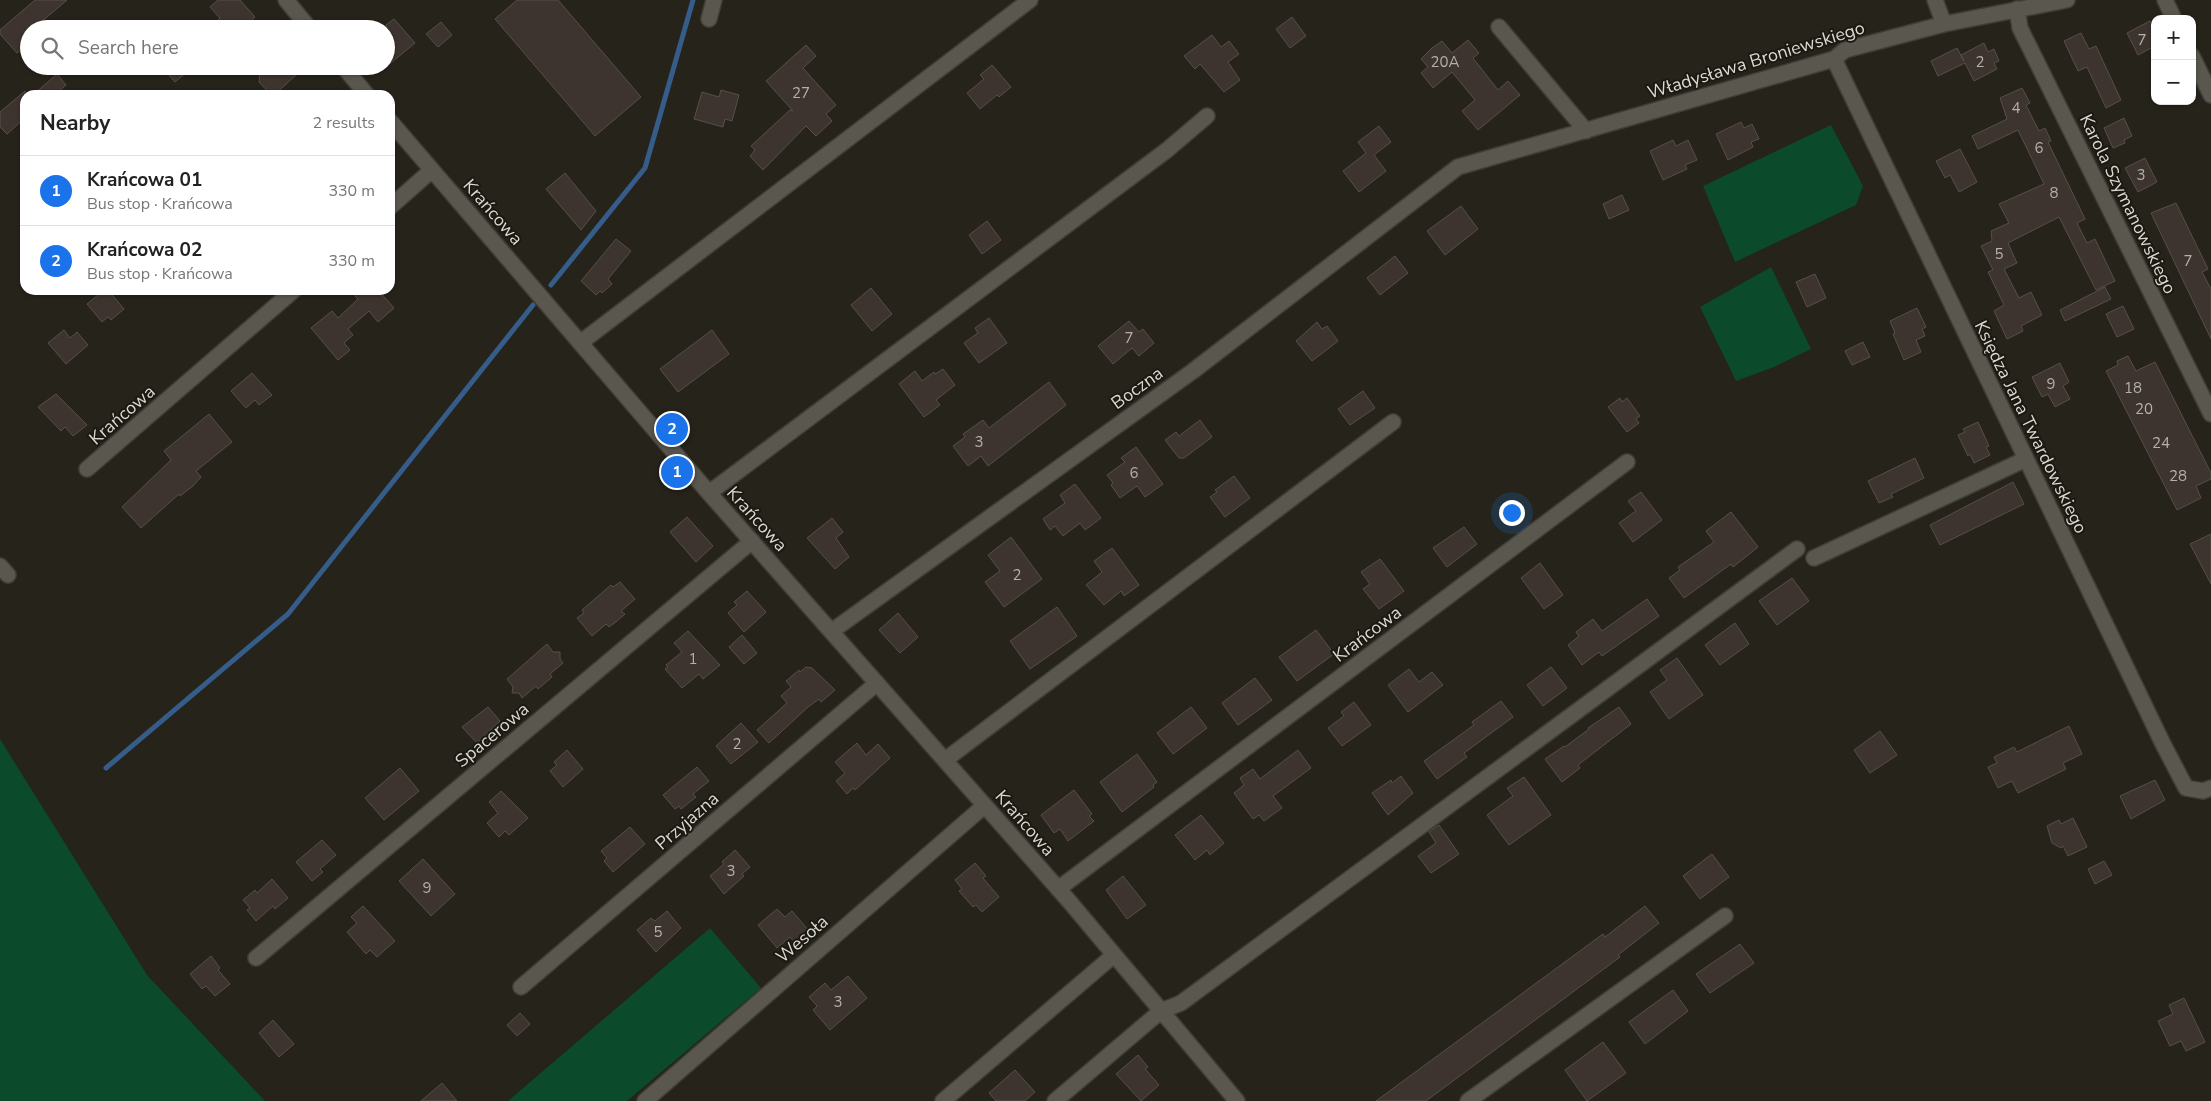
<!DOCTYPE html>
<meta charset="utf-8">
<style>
body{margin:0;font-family:"Nunito Sans",sans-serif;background:#f6f6f6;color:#222}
.controls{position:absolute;right:15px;top:15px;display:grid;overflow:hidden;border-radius:10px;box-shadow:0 1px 4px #0004}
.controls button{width:45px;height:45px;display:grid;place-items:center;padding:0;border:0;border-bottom:1px solid #e0e0e0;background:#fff;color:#222;font:25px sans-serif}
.you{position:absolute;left:1511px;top:512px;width:18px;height:18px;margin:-12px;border:4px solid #fff;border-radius:50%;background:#1a73e8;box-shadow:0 0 0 8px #1a73e833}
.badge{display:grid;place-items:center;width:32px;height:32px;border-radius:50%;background:#1a73e8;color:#fff;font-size:16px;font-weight:700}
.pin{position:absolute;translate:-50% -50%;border:2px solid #fff;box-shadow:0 1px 5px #0006}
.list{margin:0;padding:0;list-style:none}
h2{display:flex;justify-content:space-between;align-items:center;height:65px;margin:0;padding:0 20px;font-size:21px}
h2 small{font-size:16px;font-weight:400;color:#767676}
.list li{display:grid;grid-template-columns:32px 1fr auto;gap:15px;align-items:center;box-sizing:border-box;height:70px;padding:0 20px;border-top:1px solid #e0e0e0}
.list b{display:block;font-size:19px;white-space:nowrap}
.list p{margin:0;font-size:16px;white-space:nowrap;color:#767676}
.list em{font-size:16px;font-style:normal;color:#767676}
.icon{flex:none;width:28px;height:28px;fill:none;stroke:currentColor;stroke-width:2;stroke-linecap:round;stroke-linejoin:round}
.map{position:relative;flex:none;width:2211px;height:1101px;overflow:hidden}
.search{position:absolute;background:#fff;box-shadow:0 1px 4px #0004;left:20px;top:20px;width:375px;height:55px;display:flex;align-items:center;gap:12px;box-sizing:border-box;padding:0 18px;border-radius:28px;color:#767676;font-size:19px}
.panel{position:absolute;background:#fff;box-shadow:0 1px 4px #0004;left:20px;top:90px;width:375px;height:205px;border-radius:15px}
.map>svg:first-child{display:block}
</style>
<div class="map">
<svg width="2211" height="1101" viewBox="0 0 2211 1101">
<rect width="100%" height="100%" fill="#25231a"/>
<path fill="#0b4a2a" d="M1831,125L1863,186L1856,205L1735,262L1703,186Z
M1771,267L1811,349L1774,367L1736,381L1700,307Z
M0,739L147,975L265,1101H0Z
M710,928L761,988L627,1101H508Z"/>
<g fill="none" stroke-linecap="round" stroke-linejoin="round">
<path stroke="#365c89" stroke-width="5" d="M551,285L645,168L693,0
M106,768L288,614L533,305"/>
</g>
<path fill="#3d332f" stroke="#584e4a" d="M35,0H67L33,29H29V43L17,53L0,34V30Z
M218,0H240L255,17L242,29H226L218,20L220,18L210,7Z
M517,0H558L641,97L595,136L495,19Z
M1292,17L1306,36L1290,48L1276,29Z
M394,19L415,43L386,67V25Z
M2150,21L2155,30V46L2138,55L2127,33Z
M441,22L452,35L438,47L426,34Z
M2081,33L2089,49L2096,46L2121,100L2106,108L2087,67L2078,71L2064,41Z
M1212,35L1221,47L1229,41L1239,54L1228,62L1240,80L1224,92L1200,64L1195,69L1184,56Z
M1468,40L1479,53L1473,58L1498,90L1508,81L1520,95L1478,130L1462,111L1475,100L1452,72L1433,88L1421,73L1428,67L1421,59L1432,48L1442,41L1452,53Z
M1984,43L1988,52L1994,49L1999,61L1994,63L1997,69L1974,81L1965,63L1938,76L1931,61L1957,48L1964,61L1961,55Z
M806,45L816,56L803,68L836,105L826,114L832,121L816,136L806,126L763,170L750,156L755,150L751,146L790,110L793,111L766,81Z
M992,65L1011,87L999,97L997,95L980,109L967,93L984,79L980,75Z
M161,66H194L175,82Z
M261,66H306L274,95H271L259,82Z
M57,74L66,85L54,95H33Z
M2022,88L2030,103L2026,105L2039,131L2045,128L2051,141L2048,142L2085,219L2077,223L2087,243L2095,239L2115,281L2096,290L2059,217L2008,243L2017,263L2004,269L2019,298L2031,292L2042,315L2021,326L2023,331L2007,339L1994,311L2004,305L1988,272L1993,270L1981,246L1992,241L1991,231L2009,223L1999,204L2044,184L2018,130L1978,149L1972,136L2007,119L2000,98Z
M721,90L739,95L732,121L725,119L723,127L694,119L702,92L719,97Z
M25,91V118L7,134L0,127V112Z
M2124,118L2132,136L2124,140L2125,143L2113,148L2104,128Z
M1741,122L1744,128L1752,124L1759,139L1751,142L1753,147L1728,160L1716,134Z
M1379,126L1391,142L1374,155L1386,171L1359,192L1343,171L1366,153L1358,142Z
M1673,140L1676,146L1688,140L1697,160L1685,165L1687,169L1663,180L1650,151Z
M1960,149L1977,182L1959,192L1950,175L1945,178L1936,161Z
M2145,158L2157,182L2138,192L2125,168Z
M565,173L596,211L581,230L546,189Z
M1622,195L1629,210L1609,219L1603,204Z
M2176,203L2208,269L2202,272L2211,289V339L2151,213Z
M1461,206L1478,229L1445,255L1427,231Z
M987,221L1001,240L982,254L969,235Z
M616,239L631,251L608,279L612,284L602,293L600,291L596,295L581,281Z
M1395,256L1408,273L1380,295L1367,278Z
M1815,274L1826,298L1807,307L1796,282Z
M2105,287L2111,299L2065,321L2060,310Z
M871,288L892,314L872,331L851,305Z
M104,290H108L124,309L111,320L108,317L102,322L87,304Z
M350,290H378L394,308L378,322L369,311L348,329L353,335L344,343L350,350L338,360L311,328L332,311L338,318L358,299Z
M2123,306L2134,329L2117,337L2106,314Z
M1917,308L1926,327L1922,329L1925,336L1916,340L1921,352L1904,360L1893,334L1895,333L1890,321Z
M989,318L1007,343L979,363L964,343L978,333L975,328Z
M1129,321L1139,332L1143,329L1154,343L1139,356L1132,348L1113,364L1098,346Z
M1317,322L1322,329L1327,326L1338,341L1312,361L1296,341Z
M64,330L70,338L77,332L88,345L66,364L48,343Z
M712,330L729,354L678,392L660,369Z
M1863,342L1870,357L1852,365L1845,351Z
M2128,356L2136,371L2155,362L2211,473V479L2196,486L2201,498L2177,510L2106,371L2118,365L2117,361Z
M2060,363L2069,382L2063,386L2070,399L2055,407L2048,394L2042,397L2032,377Z
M943,369L955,385L936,400L940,405L924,417L899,384L915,371L922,381L934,372L935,374Z
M252,373L272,395L259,405L255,400L246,408L231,391Z
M1049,382L1066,405L988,466L981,456L968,466L953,446L965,437L963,434L983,420L989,428Z
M1363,391L1375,408L1350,425L1338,409Z
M56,394L87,425L73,436L65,427L61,431L38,407Z
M1620,398L1622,402L1627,398L1640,416L1636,419L1639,423L1627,432L1608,407Z
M209,414L232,442L196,471L201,477L193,486L180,496L179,494L141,528L122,507L171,460L164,451Z
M1200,420L1212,437L1184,458H1179L1165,440L1176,432L1179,436Z
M1978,422L1989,446L1986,447L1990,455L1974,463L1970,454L1968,456L1958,435L1965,432L1963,429Z
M1136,447L1163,484L1145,497L1137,486L1120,498L1111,485L1113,483L1107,475L1125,462L1121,458Z
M1915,458L1924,478L1891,494L1893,497L1879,503L1868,481Z
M1234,476L1250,498L1225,517L1210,497L1217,492L1215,490Z
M2013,482L2024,504L1940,545L1930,525Z
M1075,484L1101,518L1085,530L1080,523L1063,536L1055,526L1050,530L1043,519L1065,503L1060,495Z
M1641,492L1662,520L1633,542L1619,523L1636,511L1628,501Z
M1731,512L1758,547L1733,567L1731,564L1684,598L1669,578L1680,570L1678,567L1714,542L1706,531Z
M687,517L713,546L696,562L670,532Z
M832,518L843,532L836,538L849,557L835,569L807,538Z
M1464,527L1477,544L1447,567L1433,548Z
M2211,534V584L2190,544Z
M1011,537L1042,579L1004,607L985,582L1000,571L988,555Z
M1112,548L1139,585L1124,596L1121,591L1104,605L1086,585L1102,572L1094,561Z
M1380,559L1404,591L1379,609L1363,589L1370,584L1361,572Z
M1540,563L1563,595L1544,609L1521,578Z
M1792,578L1809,601L1777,625L1759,601Z
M620,582L635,599L621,611L625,614L617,621L609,627L606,624L592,636L577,618L584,613L582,610L611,585L613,587Z
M747,591L766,612L744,632L728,613L737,605L734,602Z
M1647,599L1659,616L1602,656L1599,652L1582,665L1568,645L1579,636L1576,632L1593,619L1602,631Z
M1057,607L1077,636L1030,669L1010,641Z
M898,613L918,637L900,653L879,630Z
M1735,623L1749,644L1720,665L1705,645Z
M1316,630L1334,654L1297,681L1279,657Z
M688,631L720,665L703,679L699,674L682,688L665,669L668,667L666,665L682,652L674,643Z
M742,635L757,653L744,664L729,647Z
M547,644L553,652H560V659L563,663L550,674L552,677L538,689L536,686L522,698L519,693H512L513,687L507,679Z
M1677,658L1703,695L1669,719L1650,692L1667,680L1660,670Z
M806,667L812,668L835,690L821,702L819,699L808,707L769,743L757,730L787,703L781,696L791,687L786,681L799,670L800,672Z
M1551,667L1567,688L1543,706L1527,685Z
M1409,669L1419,682L1432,672L1443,685L1408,712L1388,685Z
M1255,678L1272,700L1238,725L1222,703Z
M1501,701L1513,717L1464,753L1467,757L1437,779L1424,761L1474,725L1472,722Z
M1354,702L1371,725L1342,746L1328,728L1344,716L1341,712Z
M488,707L500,721L477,743L462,727Z
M1191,707L1207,728L1173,754L1157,733Z
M1619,707L1631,724L1578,765L1580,768L1562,782L1545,759L1564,746L1565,747L1589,729L1588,728Z
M741,723L758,742L731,764L716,746Z
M2069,726L2082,754L2063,763L2066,769L2018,793L2012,781L1998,788L1988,767L1997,763L1994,757L2014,747L2017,752Z
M1880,731L1897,755L1870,773L1854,750Z
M857,743L866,755L878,744L890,758L855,790L853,788L847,794L836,781L845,773L835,762Z
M567,750L583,769L563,787L550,771L557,765L554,762Z
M1298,750L1311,768L1273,796L1282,808L1264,821L1259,815L1253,819L1234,793L1244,785L1240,778L1253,769L1260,779Z
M1137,754L1157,782L1153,785L1154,787L1122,812L1100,782Z
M697,767L709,781L693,794L696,797L681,809L679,806L675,809L663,795Z
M400,768L419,791L384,820L365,798Z
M1401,776L1413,793L1388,815L1372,793L1391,780L1392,783Z
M1524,777L1551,815L1509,845L1487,815L1513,796L1507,788Z
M2155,780L2165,800L2131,819L2120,796Z
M1074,790L1092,814L1089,816L1094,821L1068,841L1060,829L1054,833L1041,815Z
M501,791L528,818L509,835L505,831L499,837L487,823L498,813L489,802Z
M1201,815L1224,843L1210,855L1207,850L1195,860L1175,835Z
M2073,818L2087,847L2068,856L2063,846L2061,848L2052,843L2047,826L2059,820L2061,824Z
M1439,825L1459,854L1431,873L1418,856L1436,843L1429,832Z
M630,827L645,844L613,872L604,861L607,858L601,851Z
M322,840L336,855L320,869L323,872L312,881L296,862Z
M735,850L750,867L742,874L744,876L724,894L710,876L724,864L722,862Z
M1712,854L1729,877L1700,899L1683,876Z
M423,859L455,894L431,916L399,881Z
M2104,861L2112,875L2095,884L2088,869Z
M975,863L986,876L983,878L999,897L982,912L976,905L973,907L959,891L962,889L955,880Z
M1123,876L1146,905L1127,919L1106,890Z
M272,879L288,898L275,909L273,906L256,921L247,910L250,908L243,900L255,890L257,893Z
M363,906L395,941L377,957L370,950L366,954L347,932L357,923L351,917Z
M1645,906L1659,923L1618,955L1620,957L1426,1101H1376L1603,934L1605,937Z
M777,909L785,917L792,911L809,931L795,943L790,937L777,948L758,925Z
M667,911L681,928L656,952L637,930L651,918L655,921Z
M1740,944L1754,963L1710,993L1696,974Z
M211,956L220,968L218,970L230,984L215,996L206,986L202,989L190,974Z
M848,976L867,998L830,1030L813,1010L817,1006L809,997L825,983L831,990Z
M1673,990L1688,1011L1645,1044L1629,1022Z
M2184,998L2205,1042L2186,1051L2181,1041L2170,1046L2158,1021L2173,1014L2169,1005Z
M520,1013L530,1024L517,1036L507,1025Z
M273,1020L294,1044L279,1057L259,1033Z
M1603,1042L1626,1073L1587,1101L1565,1070Z
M1138,1055L1148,1067L1145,1069L1159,1085L1141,1101L1116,1074Z
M1015,1070L1035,1092L1025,1101H996L989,1093Z
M442,1083L457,1101H421Z"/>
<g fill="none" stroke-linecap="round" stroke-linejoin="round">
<defs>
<path id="street" d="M286,0L310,29
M1935,0L1944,24
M2165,0L2174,19
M2017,9L2020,28L2211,414
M709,19L714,0
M1499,27L1586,131
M2192,56L2211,95
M1834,59L2163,744L2186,788L2203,791L2211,788
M343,66L367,95
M390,121L709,493L1069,901L1237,1101
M390,207L432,170
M580,343L1030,0
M87,469L294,290
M709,493L1167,150L1207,116
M1814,558L2026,459
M0,566L8,575
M832,631L1193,371L1458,167L1834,59L1845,50L1944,24L2067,0
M945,760L1393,422
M1058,889L1627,462
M256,958L752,541
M521,987L877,683
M645,1101L984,806
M943,1101L1114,955
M1055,1101L1161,1011L1181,1003L1797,549
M1468,1101L1725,916"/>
</defs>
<use href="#street" stroke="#3f3d37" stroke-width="18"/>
<use href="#street" stroke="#5a574e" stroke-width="15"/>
</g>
<g text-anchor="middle" stroke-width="4" stroke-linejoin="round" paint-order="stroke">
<g font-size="15" fill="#b4b0ab">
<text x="2142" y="45">7</text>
<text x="1445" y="67">20A</text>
<text x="1980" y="67">2</text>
<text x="801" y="98">27</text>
<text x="2016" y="113">4</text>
<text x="2039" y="153">6</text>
<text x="2141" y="180">3</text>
<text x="2054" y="198">8</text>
<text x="1999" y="259">5</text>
<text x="2188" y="266">7</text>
<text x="1129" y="343">7</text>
<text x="2051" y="389">9</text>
<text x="2133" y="393">18</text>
<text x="2144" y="414">20</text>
<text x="979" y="447">3</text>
<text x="2161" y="448">24</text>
<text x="1134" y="478">6</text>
<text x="2178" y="481">28</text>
<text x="1017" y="580">2</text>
<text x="693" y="664">1</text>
<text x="737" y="749">2</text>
<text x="731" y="876">3</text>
<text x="427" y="893">9</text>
<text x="658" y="937">5</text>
<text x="838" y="1007">3</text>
</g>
<g font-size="18" fill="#dbd9d4" stroke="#1b1911">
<text transform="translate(1756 60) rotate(-17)" y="6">Władysława Broniewskiego</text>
<text transform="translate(2128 204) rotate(64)" y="6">Karola Szymanowskiego</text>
<text transform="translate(493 212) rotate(49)" y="6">Krańcowa</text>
<text transform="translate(1137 388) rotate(-36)" y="6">Boczna</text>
<text transform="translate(122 415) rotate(-41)" y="6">Krańcowa</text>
<text transform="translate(2031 427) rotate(64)" y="6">Księdza Jana Twardowskiego</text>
<text transform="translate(757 519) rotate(48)" y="6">Krańcowa</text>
<text transform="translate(1367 634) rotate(-37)" y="6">Krańcowa</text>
<text transform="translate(492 735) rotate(-40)" y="6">Spacerowa</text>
<text transform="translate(687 821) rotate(-41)" y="6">Przyjazna</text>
<text transform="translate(1025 823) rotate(49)" y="6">Krańcowa</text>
<text transform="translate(802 939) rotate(-41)" y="6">Wesoła</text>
</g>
</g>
</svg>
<div class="controls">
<button>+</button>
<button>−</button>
</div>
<div class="you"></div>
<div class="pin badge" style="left:677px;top:472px">1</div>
<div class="pin badge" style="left:672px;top:429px">2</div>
<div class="search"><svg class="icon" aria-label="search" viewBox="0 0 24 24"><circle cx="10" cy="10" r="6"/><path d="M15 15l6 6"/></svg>Search here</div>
<section class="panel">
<h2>Nearby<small>2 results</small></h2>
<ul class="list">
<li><span class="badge">1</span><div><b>Krańcowa 01</b><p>Bus stop · Krańcowa</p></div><em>330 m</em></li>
<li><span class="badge">2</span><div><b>Krańcowa 02</b><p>Bus stop · Krańcowa</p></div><em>330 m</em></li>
</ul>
</section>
</div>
